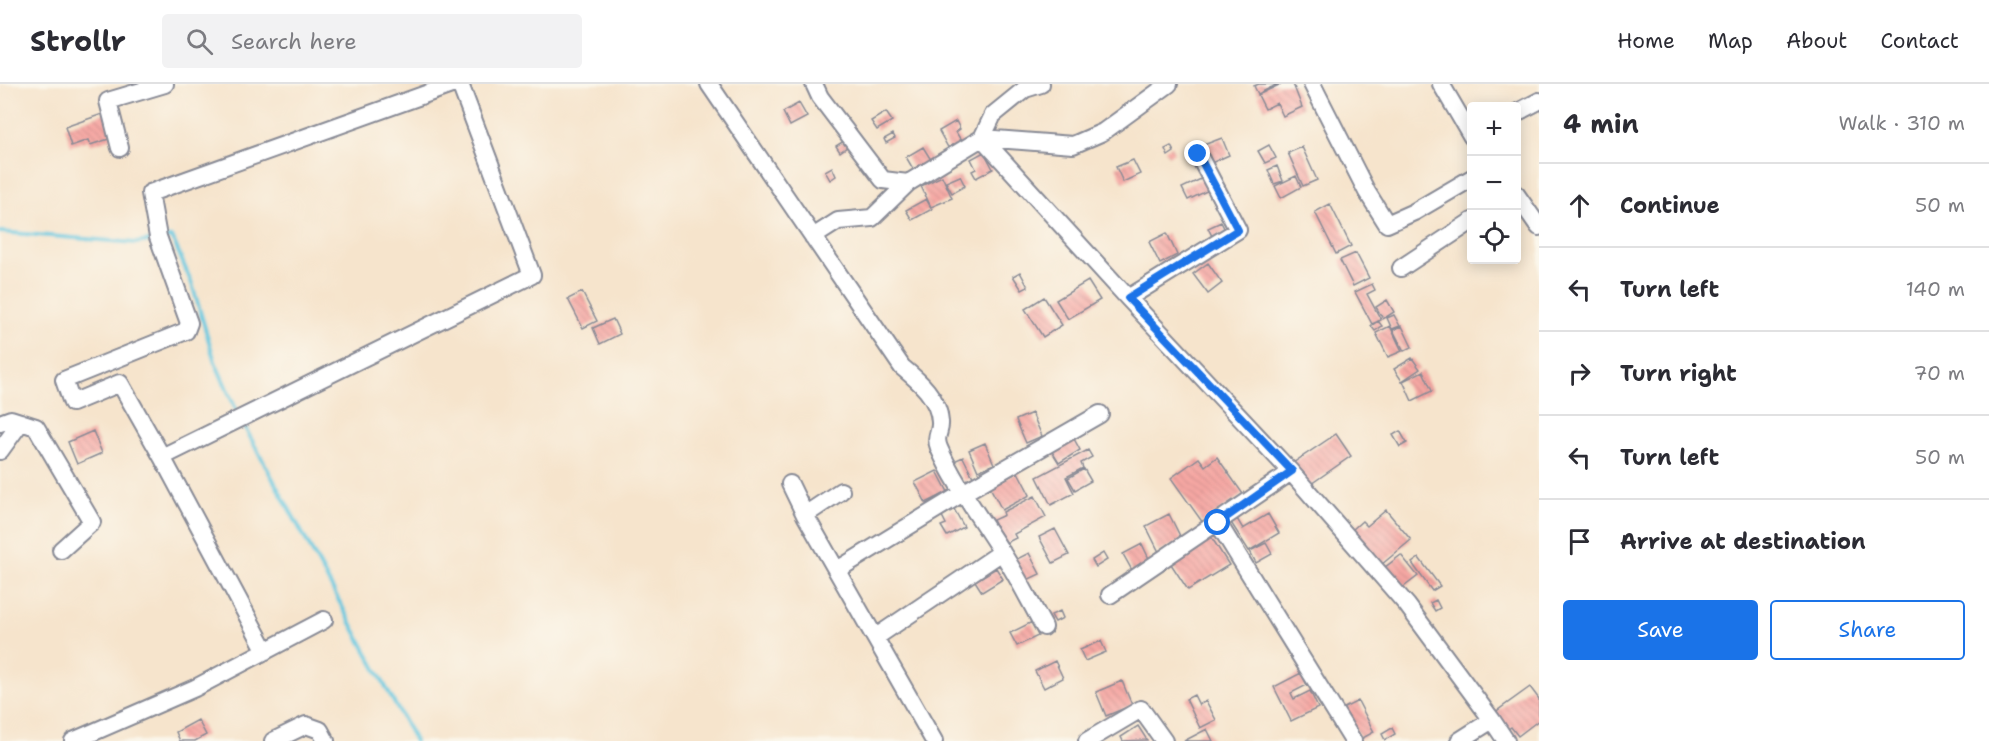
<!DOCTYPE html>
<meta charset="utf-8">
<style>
body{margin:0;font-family:"Shantell Sans",sans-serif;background:#f2f2f3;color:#2b2b33}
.controls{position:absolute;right:18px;top:18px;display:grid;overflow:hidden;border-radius:6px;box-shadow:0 3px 15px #0003}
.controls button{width:54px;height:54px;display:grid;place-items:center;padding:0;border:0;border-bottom:2px solid #e1e1e2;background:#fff;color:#2b2b33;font:30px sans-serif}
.stop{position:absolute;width:18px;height:18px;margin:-14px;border:4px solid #1a73e8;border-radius:50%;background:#fff}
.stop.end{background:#1a73e8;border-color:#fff;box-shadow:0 2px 6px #0008}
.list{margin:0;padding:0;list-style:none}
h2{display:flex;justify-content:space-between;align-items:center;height:78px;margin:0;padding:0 24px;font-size:26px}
h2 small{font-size:20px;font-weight:400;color:#7c7c81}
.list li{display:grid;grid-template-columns:39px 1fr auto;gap:18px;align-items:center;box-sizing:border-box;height:84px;padding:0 24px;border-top:2px solid #e1e1e2}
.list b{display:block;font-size:22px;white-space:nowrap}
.list em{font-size:20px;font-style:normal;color:#7c7c81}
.actions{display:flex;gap:12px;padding:18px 24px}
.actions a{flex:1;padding:14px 0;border:2px solid #1a73e8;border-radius:6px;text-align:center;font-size:21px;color:#1a73e8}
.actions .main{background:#1a73e8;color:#fff}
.icon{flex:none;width:33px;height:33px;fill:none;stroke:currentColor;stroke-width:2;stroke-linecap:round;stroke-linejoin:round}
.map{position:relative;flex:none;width:1539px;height:657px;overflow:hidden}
header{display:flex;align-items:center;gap:36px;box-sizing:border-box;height:84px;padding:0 30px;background:#fff;border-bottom:2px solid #e1e1e2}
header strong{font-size:28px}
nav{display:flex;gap:33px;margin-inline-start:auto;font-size:21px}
.search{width:420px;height:54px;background:#f2f2f3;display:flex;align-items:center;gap:15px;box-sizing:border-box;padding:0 21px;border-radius:6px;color:#7c7c81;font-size:22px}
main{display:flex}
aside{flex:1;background:#fff}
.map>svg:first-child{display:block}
</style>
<header>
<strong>Strollr</strong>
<div class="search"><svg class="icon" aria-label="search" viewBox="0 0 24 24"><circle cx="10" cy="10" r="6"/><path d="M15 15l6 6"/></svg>Search here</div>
<nav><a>Home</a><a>Map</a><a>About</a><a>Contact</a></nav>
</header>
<main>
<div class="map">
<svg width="1539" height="657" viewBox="0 0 1539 657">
<defs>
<pattern id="building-back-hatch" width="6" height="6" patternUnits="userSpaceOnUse" patternTransform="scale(1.5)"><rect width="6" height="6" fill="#f6a7a3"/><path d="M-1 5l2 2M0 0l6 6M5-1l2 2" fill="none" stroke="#d2908f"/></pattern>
</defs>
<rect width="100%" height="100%" fill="#fbf7ec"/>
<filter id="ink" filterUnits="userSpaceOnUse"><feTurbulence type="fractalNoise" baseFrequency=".0167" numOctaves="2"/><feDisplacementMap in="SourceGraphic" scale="12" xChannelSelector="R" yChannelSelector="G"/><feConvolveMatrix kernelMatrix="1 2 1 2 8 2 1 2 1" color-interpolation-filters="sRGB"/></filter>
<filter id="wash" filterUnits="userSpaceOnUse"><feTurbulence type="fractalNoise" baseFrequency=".008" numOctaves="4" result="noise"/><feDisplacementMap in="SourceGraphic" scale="24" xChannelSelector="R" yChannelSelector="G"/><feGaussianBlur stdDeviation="1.35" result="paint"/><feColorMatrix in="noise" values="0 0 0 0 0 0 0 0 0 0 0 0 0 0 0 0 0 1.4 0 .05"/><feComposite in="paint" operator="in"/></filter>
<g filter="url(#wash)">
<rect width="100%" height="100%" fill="#f6e4cc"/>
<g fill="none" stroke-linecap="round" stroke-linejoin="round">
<path stroke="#61c6df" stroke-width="4" d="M0,148L136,159L155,156
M162,155L172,153L192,200L215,278L238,330
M243,340L415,657"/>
</g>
<g id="blocks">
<path fill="url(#building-back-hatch)" d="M1259,0H1278L1258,10L1254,2Z
M1281,0H1293L1302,23L1283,32L1277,19L1265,25L1258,11Z
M799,19L807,33L790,42L783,28Z
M108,28L112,54L90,61L88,56L71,62L65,43Z
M886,28L892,37L877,46L871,37Z
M956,37L960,45L956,48L963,60L950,67L939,47Z
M893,50L895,54L886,59L884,55Z
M1222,54L1229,71L1209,80L1201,62Z
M847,55L851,60L840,68L836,62Z
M1269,61L1276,74L1265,79L1258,67Z
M1171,62L1174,68L1168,72L1165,65Z
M923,63L933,79L916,90L906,73Z
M1302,63L1317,96L1303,102L1288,69Z
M984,68L993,85L976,94L972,87L976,85L971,75Z
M1133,76L1140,90L1123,98L1116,83Z
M1277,82L1283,97L1274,100L1268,86Z
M832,83L836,92L830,96L825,87Z
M942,92L952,114L931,123L921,102Z
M960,92L965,102L952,109L946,98Z
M1296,92L1301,103L1281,114L1275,102Z
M1205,93L1211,105L1188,116L1182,104Z
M926,115L932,125L912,136L906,126Z
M1330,120L1351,162L1336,170L1315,128Z
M1221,138L1226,148L1213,154L1208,144Z
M1167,149L1177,171L1160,180L1149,158Z
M1356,169L1369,194L1353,202L1340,176Z
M1208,179L1222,199L1208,210L1193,190Z
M1020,188L1028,203L1022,206L1013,192Z
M1088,197L1100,216L1068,235L1056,216Z
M1372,200L1375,206L1367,210L1381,236L1372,240L1355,208Z
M582,208L597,237L583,244L568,215Z
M1044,213L1062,241L1043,253L1025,225Z
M1387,216L1394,228L1383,235L1376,223Z
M1394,231L1400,242L1392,245L1387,234Z
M613,235L620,250L600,260L593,244Z
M1378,237L1382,242L1375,247L1371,242Z
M1390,242L1402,267L1388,273L1376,249Z
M1402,242L1412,263L1404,267L1393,246Z
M1412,274L1420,285L1402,297L1394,285Z
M1423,287L1432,307L1412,317L1403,297Z
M1032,329L1042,352L1026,359L1016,336Z
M93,347L102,369L77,380L68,358Z
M1400,347L1407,359L1400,363L1393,351Z
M1336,350L1351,372L1308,402L1293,379Z
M1073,353L1080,366L1059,379L1051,366Z
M985,359L994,380L978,387L969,366Z
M1088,366L1092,373L1081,379L1083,384L1066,393L1074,409L1051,421L1037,393Z
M963,373L973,393L964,397L954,377Z
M1217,373L1243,410L1203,439L1171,394L1199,374L1205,382Z
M1084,385L1091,397L1075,406L1068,394Z
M937,387L948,408L926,419L915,398Z
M1018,388L1030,411L1002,426L990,403Z
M1035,412L1046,433L1014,450L1016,454L1002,461L993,444L996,442L993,436L1004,431L1003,428Z
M954,425L964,443L947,452L941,442L946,440L942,432Z
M1386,426L1411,456L1381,481L1352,446L1362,437L1367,442Z
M1169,430L1182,456L1159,468L1146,442Z
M1268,430L1279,449L1249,467L1230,437L1236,433L1243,445Z
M1055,445L1069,471L1053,479L1039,453Z
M1210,451L1229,481L1188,506L1169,477Z
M1266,459L1272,470L1256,479L1250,467Z
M1142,460L1151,479L1133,488L1123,470Z
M1029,469L1040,490L1023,498L1013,477Z
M1103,469L1107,476L1096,483L1092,476Z
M1401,471L1418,492L1401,505L1384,484Z
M1419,474L1440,502L1432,507L1412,479Z
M996,484L1003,495L982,508L975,497Z
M1436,516L1440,524L1435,527L1430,519Z
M1060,527L1063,534L1055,538L1051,531Z
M1032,538L1038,552L1017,562L1010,549Z
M1101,557L1106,568L1085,577L1080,566Z
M1055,577L1063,594L1044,604L1035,587Z
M1301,589L1307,601L1291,609L1294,615L1310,607L1318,624L1291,637L1274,603Z
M1122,597L1132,621L1106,632L1096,608Z
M1530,603L1539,615V636L1518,652L1511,643L1507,646L1494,629Z
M1194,611L1199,621L1206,617L1216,636L1200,644L1186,615Z
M1358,617L1374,648L1361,655L1354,643L1350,645L1340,626Z
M198,636L206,651L195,657H180L176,648Z
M1138,642L1147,656L1123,657L1121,653Z
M1392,644L1395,650L1385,656L1382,650Z
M1207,645L1213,657H1184Z"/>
</g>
</g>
<g filter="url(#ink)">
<use href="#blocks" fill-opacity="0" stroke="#888a95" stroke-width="1.5"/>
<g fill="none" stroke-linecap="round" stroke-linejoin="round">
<defs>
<path id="minor" d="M709,0L902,283C919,297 939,314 940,338C941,349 934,351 939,364C955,401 980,433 1001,467C1017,491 1030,518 1044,543
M814,0L820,13L883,96L908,99
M1041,0L1025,5L993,31L982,54L1128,214L1291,388
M1312,0L1367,108L1387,140L1414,128L1472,94
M1441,0L1472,53
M1516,29L1539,17
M120,64L108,17L165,0
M1516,110L1539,143
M813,153L838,137L872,134L908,99L982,54L1073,61L1103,48L1169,0
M1401,184L1472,137
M1128,214L1238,146L1198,70
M0,339L11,335L36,343L92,438L61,466
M0,367L21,338
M162,373L120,299L72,319L64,296L186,247L189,239L158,153L150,109L454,0
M790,400L805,431L934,657
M805,431L841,407
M1218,439L1353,657
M837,486L963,409L1100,330
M1110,511L1291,388L1407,521L1492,636
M876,553L1002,468
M266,567L162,373L532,191L460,0
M73,657L195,604L324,536
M273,657L306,641L320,646L326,657
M1087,657L1141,625L1164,657
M1459,657L1492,636L1506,657"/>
</defs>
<use href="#minor" stroke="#888a95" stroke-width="20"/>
<use href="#minor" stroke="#fff" stroke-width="16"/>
</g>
</g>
<g fill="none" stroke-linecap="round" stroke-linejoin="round" filter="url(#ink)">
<path stroke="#1a73e8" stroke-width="8" d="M1198,70L1238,146L1128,214L1292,387L1218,439"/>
</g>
</svg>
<div class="controls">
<button>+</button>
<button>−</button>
<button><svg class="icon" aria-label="locate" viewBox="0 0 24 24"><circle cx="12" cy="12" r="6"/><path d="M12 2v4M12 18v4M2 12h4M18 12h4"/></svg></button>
</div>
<div class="stop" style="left:1218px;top:439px"></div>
<div class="stop end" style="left:1198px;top:70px"></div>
</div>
<aside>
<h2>4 min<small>Walk · 310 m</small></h2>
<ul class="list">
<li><svg class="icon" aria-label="ahead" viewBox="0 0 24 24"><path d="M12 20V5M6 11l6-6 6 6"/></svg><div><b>Continue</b></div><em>50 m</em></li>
<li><svg class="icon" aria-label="left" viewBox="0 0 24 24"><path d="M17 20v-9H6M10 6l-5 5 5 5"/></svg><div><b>Turn left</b></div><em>140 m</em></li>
<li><svg class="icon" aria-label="right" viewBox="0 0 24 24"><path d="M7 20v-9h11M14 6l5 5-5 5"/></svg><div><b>Turn right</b></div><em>70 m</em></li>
<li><svg class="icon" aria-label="left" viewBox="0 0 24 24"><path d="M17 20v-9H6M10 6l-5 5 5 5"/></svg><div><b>Turn left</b></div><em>50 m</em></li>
<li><svg class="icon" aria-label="arrive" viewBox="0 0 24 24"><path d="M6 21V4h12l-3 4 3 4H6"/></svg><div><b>Arrive at destination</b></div></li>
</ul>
<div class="actions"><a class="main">Save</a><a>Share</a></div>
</aside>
</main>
